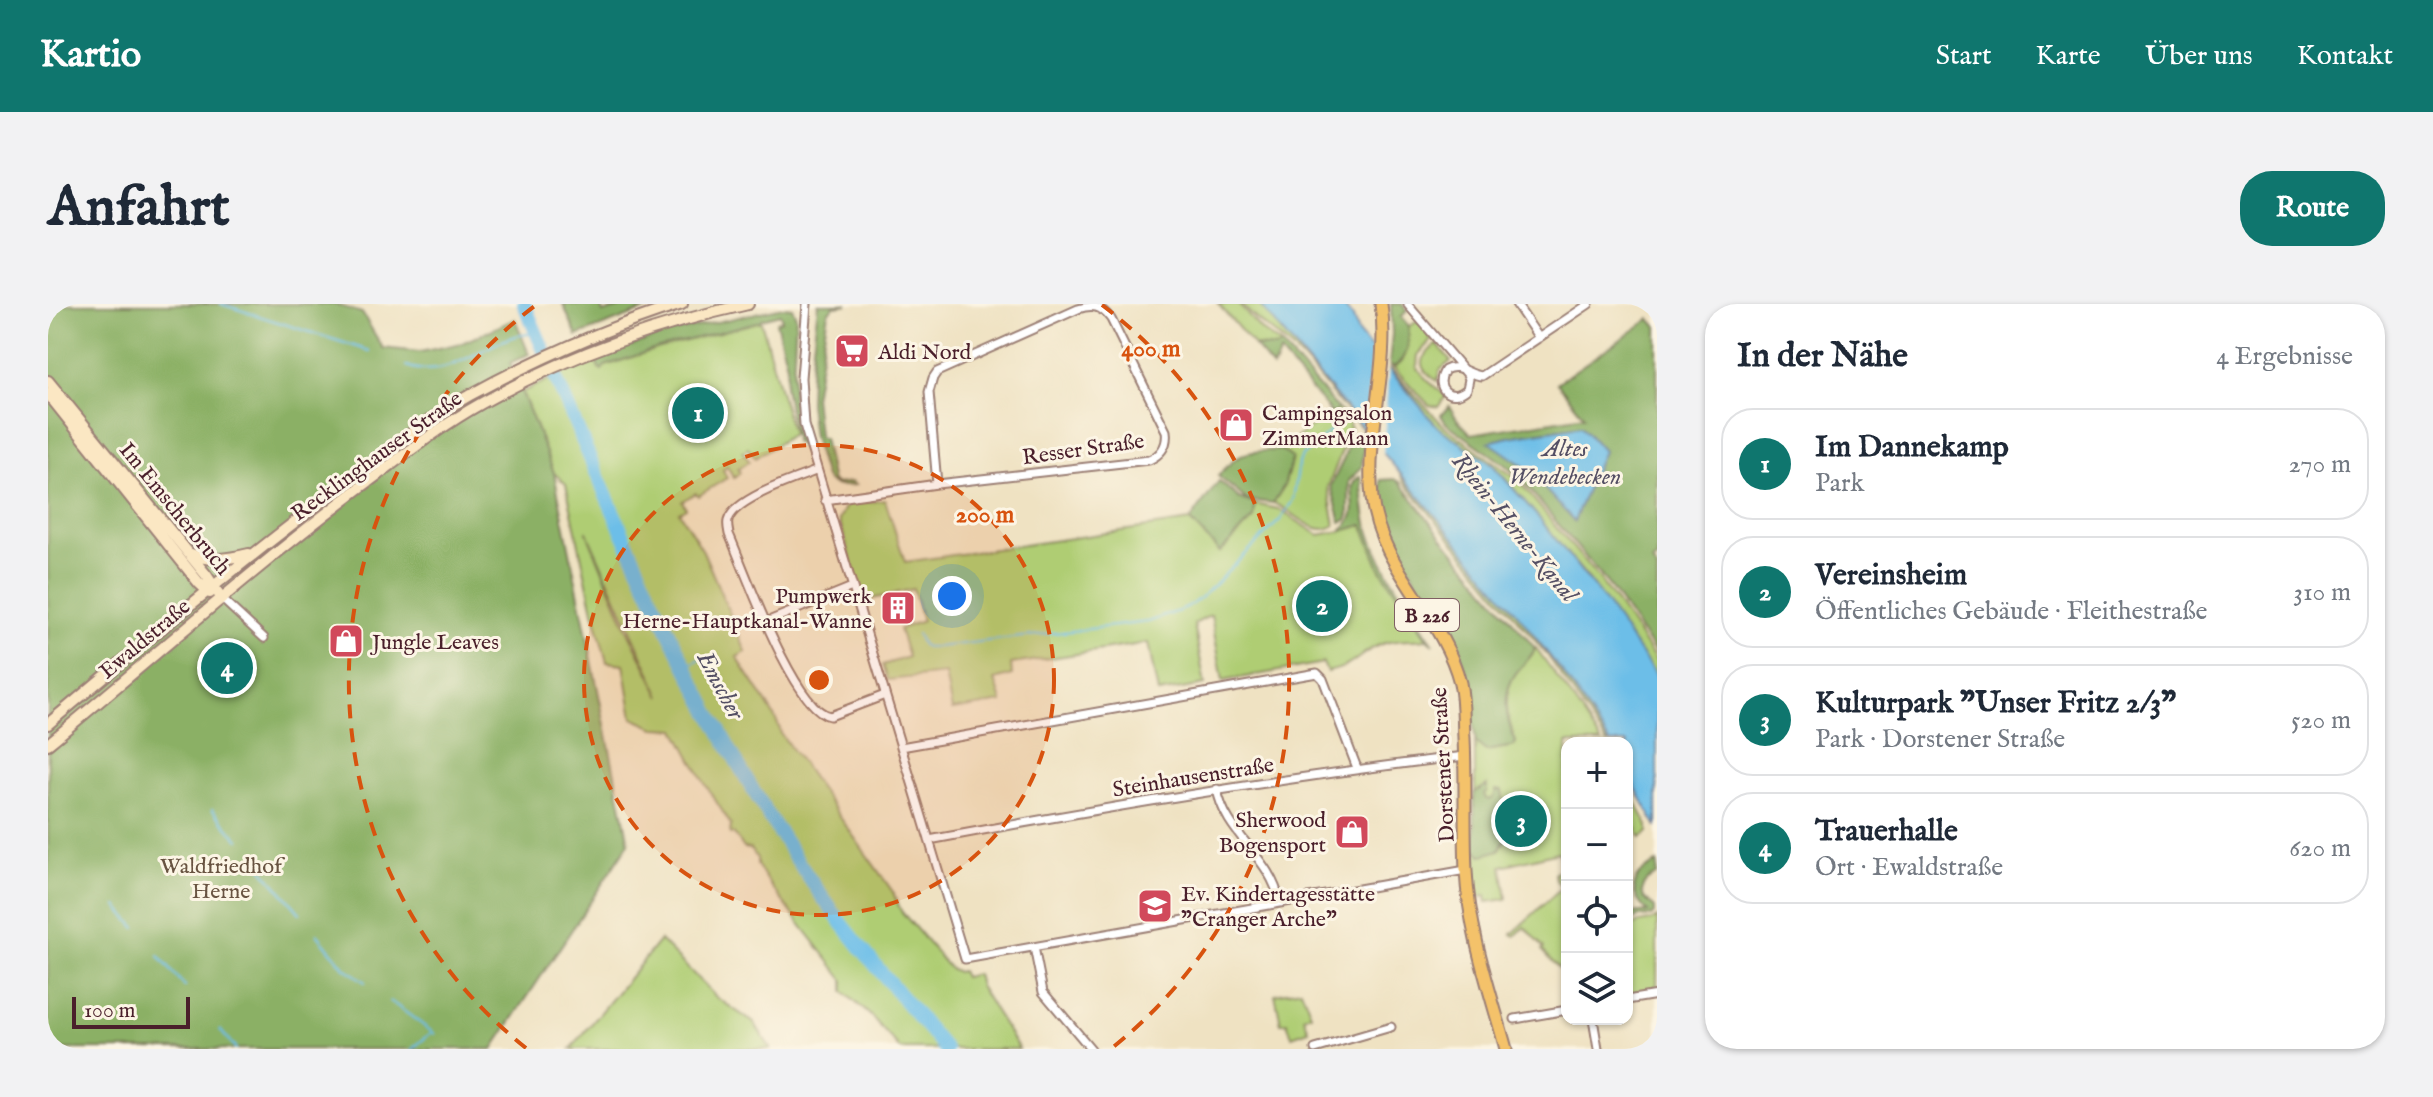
<!DOCTYPE html>
<html lang="de">
<meta charset="utf-8">
<style>
body{margin:0;font-family:"IM FELL English",serif;background:#f2f2f3;color:#1f2937}
.controls{position:absolute;right:24px;bottom:24px;display:grid;overflow:hidden;border-radius:16px;box-shadow:0 2px 6px #0004}
.controls button{width:72px;height:72px;display:grid;place-items:center;padding:0;border:0;border-bottom:2px solid #e0e1e3;background:#fff;color:#1f2937;font:40px sans-serif}
.scale{position:absolute;left:24px;bottom:20px;width:118px;box-sizing:border-box;padding-left:8px;border:4px solid #4a1f2b;border-top:0;font-size:22px;line-height:28px;white-space:nowrap;color:#4a1f2b;-webkit-text-stroke:6px #fcf5e5;paint-order:stroke}
.you{position:absolute;left:904px;top:292px;width:28px;height:28px;margin:-20px;border:6px solid #fff;border-radius:50%;background:#1a73e8;box-shadow:0 0 0 12px #1a73e833}
.badge{display:grid;place-items:center;width:52px;height:52px;border-radius:50%;background:#0f766e;color:#fff;font-size:26px;font-weight:700}
.pin{position:absolute;translate:-50% -50%;border:4px solid #fff;box-shadow:0 2px 8px #0006}
.list{margin:0;padding:0;list-style:none}
h2{display:flex;justify-content:space-between;align-items:center;height:104px;margin:0;padding:0 32px;font-size:34px}
h2 small{font-size:26px;font-weight:400;color:#747a83}
.list li{display:grid;grid-template-columns:52px 1fr auto;gap:24px;align-items:center;box-sizing:border-box;height:112px;margin:0 16px 16px;padding:0 16px;border:2px solid #e0e1e3;border-radius:32px}
.list b{display:block;font-size:30px;white-space:nowrap}
.list p{margin:0;font-size:26px;white-space:nowrap;color:#747a83}
.list em{font-size:26px;font-style:normal;color:#747a83}
.icon{flex:none;width:44px;height:44px;fill:none;stroke:currentColor;stroke-width:2;stroke-linecap:round;stroke-linejoin:round}
.map{position:relative;flex:none;width:1609px;height:745px;overflow:hidden;border-radius:32px}
header{display:flex;align-items:center;gap:48px;box-sizing:border-box;height:112px;padding:0 40px;background:#0f766e;color:#fff}
header strong{font-size:38px}
nav{display:flex;gap:44px;margin-inline-start:auto;font-size:28px}
.intro{display:flex;align-items:center;justify-content:space-between;box-sizing:border-box;height:192px;padding:0 48px}
h1{margin:0;font-size:56px}
.button{padding:20px 36px;border-radius:32px;background:#0f766e;color:#fff;font-size:28px;font-weight:700}
main{display:flex;gap:48px;padding:0 48px}
aside{flex:1;background:#fff;border-radius:32px;box-shadow:0 2px 6px #0004}
.map>svg:first-child{display:block}
</style>
<header>
<strong>Kartio</strong>
<nav><a>Start</a><a>Karte</a><a>Über uns</a><a>Kontakt</a></nav>
</header>
<div class="intro"><h1>Anfahrt</h1><a class="button">Route</a></div>
<main>
<div class="map">
<svg width="1609" height="745" viewBox="0 0 1609 745">
<rect width="100%" height="100%" fill="#fcf5e5"/>
<filter id="ink" filterUnits="userSpaceOnUse"><feTurbulence type="fractalNoise" baseFrequency=".0125" numOctaves="2"/><feDisplacementMap in="SourceGraphic" scale="16" xChannelSelector="R" yChannelSelector="G"/><feConvolveMatrix kernelMatrix="1 2 1 2 8 2 1 2 1" color-interpolation-filters="sRGB"/></filter>
<filter id="wash" filterUnits="userSpaceOnUse"><feTurbulence type="fractalNoise" baseFrequency=".006" numOctaves="4" result="noise"/><feDisplacementMap in="SourceGraphic" scale="32" xChannelSelector="R" yChannelSelector="G"/><feGaussianBlur stdDeviation="1.8" result="paint"/><feColorMatrix in="noise" values="0 0 0 0 0 0 0 0 0 0 0 0 0 0 0 0 0 1.4 0 .05"/><feComposite in="paint" operator="in"/></filter>
<g filter="url(#wash)">
<rect width="100%" height="100%" fill="#efe2c2"/>
<path fill="#afcd73" stroke="#7c764f" stroke-width="2" fill-rule="evenodd" d="M1170,0H1190L1214,27L1233,41L1228,44L1206,42Z
M1193,0H1211L1317,127C1291,102 1271,71 1245,46C1228,29 1210,20 1193,0Z
M713,17L744,130L707,154L700,144L695,148L701,157L690,165L692,169L686,174L679,162L675,166L679,174L650,192L648,189L634,197L638,204L631,208L655,247L698,348L689,353C699,371 732,415 733,430L845,588L853,607L901,664L909,668L913,667L916,673L928,670L931,682L971,745H852L823,712L796,688V676L726,586L709,561V554L702,545L696,544L686,530H682L683,521L656,478L628,425L607,424L585,414L576,360L559,358L545,307L518,180L506,169L474,88L547,54L551,64L611,44ZM538,226L613,393L579,325Z
M1370,17L1384,35L1370,51L1369,63L1379,76L1398,92L1390,103L1381,101L1345,63C1361,56 1360,37 1361,22Z
M1389,40L1403,57L1392,66L1389,77C1369,63 1371,54 1389,40Z
M1341,63L1396,122L1469,175L1552,276L1584,321L1609,358V373L1538,272L1458,176L1445,161L1390,124Z
M1290,105L1301,118L1302,126L1280,183L1287,221C1267,236 1245,205 1225,199L1236,182L1244,154L1233,146L1282,108L1285,110Z
M1348,163C1422,253 1501,340 1562,439H1559L1500,352L1357,179Z
M837,196L857,258L1142,217L1172,248L1206,214L1207,200L1230,205L1271,231L1294,227L1315,221L1332,264L1379,335C1364,337 1342,335 1329,342C1306,353 1308,362 1279,368L1275,359L1175,377L1163,311L1146,320L1157,381L1110,389L1100,339L963,360L964,371L947,376L954,398L904,406L897,370L840,376L835,361L860,353L851,325L874,317L865,285L816,297L791,216L798,201Z
M1488,344L1530,402L1554,439H1519V673L1494,646L1496,644L1477,623L1467,632L1464,630L1514,583L1508,576L1507,569L1515,565L1510,548L1454,562L1459,595L1439,598L1438,592L1430,593L1427,544V435L1428,439L1438,447L1466,442L1468,438C1459,415 1453,390 1468,369C1476,358 1482,356 1488,344Z
M1579,481L1600,522V528L1593,534L1588,524L1579,533Z
M1609,614V687L1580,692L1579,626C1590,615 1598,621 1609,614Z
M612,636L668,693L706,719L723,745H523Z
M1253,685L1263,710L1256,713L1261,726L1244,732L1239,718L1233,719L1227,690Z"/>
<path fill="#8bb065" stroke="#6a6848" stroke-width="2" fill-rule="evenodd" d="M0,0H286L314,9L335,44L372,48L414,39L467,15L481,50L462,59L506,169L581,539L445,745H0Z
M515,0H552L555,9L584,0H613L529,32Z
M770,0H800L786,2L780,8L766,93L770,132L771,134H775L784,178L788,180L803,178L807,181C794,182 786,185 777,174L765,133L761,99L762,69Z
M1343,0H1354L1359,7L1353,13L1361,22C1360,37 1362,56 1345,63L1341,61L1344,30Z
M735,3L744,4L748,12L744,93L754,143L747,138L737,83L739,61L728,18L734,16L732,10L713,15V17L611,44L557,62L554,66L551,64L547,54L616,30Z
M1602,15L1609,23V255L1604,258L1609,266V351L1559,279L1473,175L1456,160L1398,119L1393,111L1401,102L1409,115L1423,130L1536,112L1509,79ZM1533,122L1555,147L1526,217L1477,163L1442,138L1461,133Z
M1233,41L1290,105L1284,110L1232,49L1225,64L1206,42L1228,44Z
M1312,128L1317,130L1314,163L1301,177V211L1299,216L1293,218L1283,182L1296,154L1303,132Z
M1233,146L1244,154L1236,182L1225,199L1199,196L1170,172C1193,145 1200,148 1233,146Z
M1313,172C1315,189 1315,206 1320,223C1333,266 1362,302 1385,340L1379,335L1332,264L1315,221L1294,227V225C1320,206 1291,184 1313,172Z
M1347,175L1352,178L1395,234L1487,344C1483,355 1475,359 1468,369C1453,390 1458,416 1468,438L1466,442L1438,447L1428,439C1423,411 1425,382 1414,354C1388,293 1334,247 1333,176Z
M1171,177L1191,194L1207,200L1206,214L1172,248L1142,217Z
M1439,481V488L1436,490L1438,495L1442,496L1446,493L1448,486L1454,487L1455,494L1459,500L1449,509L1448,517L1460,531L1451,547C1443,547 1440,551 1433,551L1427,544L1426,489Z
M1609,559L1608,571L1598,577L1594,587L1596,594L1607,604V609L1604,612L1590,613L1579,620L1583,610L1600,608C1579,589 1582,570 1609,559Z"/>
<path fill="#6cbee8" stroke="#5b6e8a" stroke-width="2" d="M1211,0H1294L1305,14L1310,29L1390,123L1445,161L1491,214L1555,295L1609,373V524L1579,468V439H1562L1515,369L1472,313Z
M1533,122L1555,147L1526,217L1477,163L1441,138L1461,133Z"/>
<path fill="#efe2c2" d="M1324,39L1341,59L1335,151L1317,130Z"/>
<g fill="none" stroke-linecap="round" stroke-linejoin="round">
<path stroke="#6cbee8" stroke-width="2" d="M173,0L322,47
M359,62C397,77 428,45 464,33C471,31 480,30 488,29
M869,330L874,341L881,344L1100,318L1139,304L1158,289L1233,215L1245,196L1251,159L1254,152L1291,120
M637,363L652,355
M164,505L191,536
M209,559L252,609
M69,602L88,624
M269,630L296,663L317,678
M111,652L137,683
M342,697L387,730
M172,726L188,745
M364,745L384,728"/>
<path stroke="#6cbee8" stroke-width="14" d="M476,0C561,197 639,396 761,574C802,634 851,689 897,745"/>
</g>
</g>
<g filter="url(#ink)">
<g fill="none" stroke-linecap="round" stroke-linejoin="round">
<defs>
<path id="street" d="M759,0L753,74L756,121L917,655L1418,566
M1468,0L1491,34
M1360,1L1419,70L1421,75L1419,85C1403,99 1385,84 1397,66C1411,58 1420,71 1434,72L1541,0
M768,167C749,174 685,195 680,217C679,221 680,225 681,230C696,264 746,406 782,412L837,391
M777,196L889,180L1101,156C1114,150 1120,141 1118,127L1063,15C1053,2 1045,0 1030,5L889,68L885,74L881,88L889,180
M174,295L216,334
M718,318L804,283
M853,443L1269,369L1275,375L1309,464
M1169,485C1177,531 1223,552 1232,599
M881,536C1059,503 1237,473 1417,452
M986,643L995,688L1043,745
M1579,696L1609,691
M1467,715L1519,706
M1545,715L1550,745
M1267,745L1343,723"/>
<path id="secondary" d="M0,77L159,272L174,295
M0,90L151,279L162,289
M143,250C164,258 179,255 201,250
M0,420C96,339 192,258 293,183C335,151 376,117 422,91C490,54 560,23 634,0
M0,440C103,355 203,266 309,186C350,156 389,124 434,99C518,52 606,21 700,0"/>
<path id="primary" d="M1333,0C1342,64 1317,130 1324,194C1332,265 1395,311 1412,379C1416,397 1415,416 1416,434C1418,478 1416,523 1418,567C1421,628 1442,687 1458,745"/>
</defs>
<use href="#street" stroke="#9c8076" stroke-width="11"/>
<use href="#secondary" stroke="#9c8076" stroke-width="14"/>
<use href="#primary" stroke="#9c8076" stroke-width="15"/>
<use href="#street" stroke="#fff" stroke-width="7"/>
<use href="#secondary" stroke="#fbe7c3" stroke-width="10"/>
<use href="#primary" stroke="#f4c26a" stroke-width="11"/>
</g>
</g>
<circle cx="771" cy="376" r="235" fill="#d8530f" fill-opacity=".12"/>
<g fill="none" stroke="#d8530f" stroke-width="4" stroke-dasharray="14 10">
<circle cx="771" cy="376" r="235"/>
<path d="M478 744A470 470 0 0 1 488 1M1054 1A470 470 0 0 1 1064 744"/>
</g>
<defs>
<symbol id="supermarket-square" viewBox="-11 -11 22 22"><rect x="-9" y="-9" width="18" height="18" rx="4" fill="#d1495b" stroke="#fcf5e5"/><path d="M-6-5.5h2.5l.6 2H6L4.5 2H-2.5L-4.4-4H-6ZM-1.5 3.2a1.3 1.3 0 1 0 .1 0ZM3 3.2a1.3 1.3 0 1 0 .1 0Z" fill="#fff"/></symbol>
<symbol id="shop-square" viewBox="-11 -11 22 22"><rect x="-9" y="-9" width="18" height="18" rx="4" fill="#d1495b" stroke="#fcf5e5"/><path d="M-5-2.5h2.3a2.7 3.5 0 0 1 5.4 0H5L5.5 6h-11ZM-1.5-2.5h3a1.5 2.3 0 0 0-3 0Z" fill="#fff"/></symbol>
<symbol id="building-square" viewBox="-11 -11 22 22"><rect x="-9" y="-9" width="18" height="18" rx="4" fill="#d1495b" stroke="#fcf5e5"/><path d="M-4-6H4V6H1V3H-1V6H-4ZM-2.5-4.3h1.7v1.8h-1.7ZM.8-4.3h1.7v1.8H.8ZM-2.5-1h1.7V.8h-1.7ZM.8-1h1.7V.8H.8Z" fill="#fff"/></symbol>
<symbol id="school-square" viewBox="-11 -11 22 22"><rect x="-9" y="-9" width="18" height="18" rx="4" fill="#d1495b" stroke="#fcf5e5"/><path d="M0-5L7-2L0 1L-7-2ZM-4 1L0 2.5L4 1V4Q0 6-4 4Z" fill="#fff"/></symbol>
</defs>
<g fill-rule="evenodd">
<use href="#supermarket-square" x="784" y="27" width="40" height="40"/>
<use href="#shop-square" x="1168" y="101" width="40" height="40"/>
<use href="#building-square" x="830" y="284" width="40" height="40"/>
<use href="#shop-square" x="278" y="317" width="40" height="40"/>
<use href="#shop-square" x="1284" y="508" width="40" height="40"/>
<use href="#school-square" x="1087" y="582" width="40" height="40"/>
</g>
<g text-anchor="middle" stroke-width="6" stroke-linejoin="round" paint-order="stroke">
<rect fill="#fcf5e5" stroke="#7f5f63" stroke-width="2" x="1347" y="295" width="64" height="32" rx="6"/>
<g font-size="20" font-weight="bold" fill="#4a1f2b">
<text x="1379" y="318">B 226</text>
</g>
<g font-size="22" fill="#4a1f2b" stroke="#fcf5e5" text-anchor="start">
<text x="830" y="55">Aldi Nord</text>
<text x="1214" y="116">Campingsalon<tspan x="1214" dy="25">ZimmerMann</tspan></text>
<text x="824" y="299" text-anchor="end">Pumpwerk<tspan x="824" dy="25">Herne-Hauptkanal-Wanne</tspan></text>
<text x="324" y="345">Jungle Leaves</text>
<text x="1278" y="523" text-anchor="end">Sherwood<tspan x="1278" dy="25">Bogensport</tspan></text>
<text x="1133" y="597">Ev. Kindertagesstätte<tspan x="1133" dy="25">"Cranger Arche"</tspan></text>
</g>
<g font-size="22" fill="#4a1f2b" stroke="#fcf5e5">
<text transform="translate(1035 144) rotate(-8)" y="8">Resser Straße</text>
<text transform="translate(328 151) rotate(-36)" y="8">Recklinghauser Straße</text>
<text transform="translate(128 204) rotate(51)" y="8">Im Emscherbruch</text>
<text transform="translate(96 334) rotate(-40)" y="8">Ewaldstraße</text>
<text transform="translate(1394 461) rotate(-93)" y="8">Dorstener Straße</text>
<text transform="translate(1145 472) rotate(-9)" y="8">Steinhausenstraße</text>
</g>
<g font-size="22" fill="#685341" stroke="#fcf5e5">
<text x="173" y="569">Waldfriedhof<tspan x="173" dy="25">Herne</tspan></text>
</g>
<g font-size="24" font-style="italic" fill="#544f64" stroke="#fcf5e5">
<text x="1517" y="152">Altes<tspan x="1517" dy="28">Wendebecken</tspan></text>
<text transform="translate(1467 223) rotate(51)" y="8">Rhein-Herne-Kanal</text>
<text transform="translate(673 381) rotate(62)" y="8">Emscher</text>
</g>
</g>
<circle cx="771" cy="376" r="12" fill="#d8530f" stroke="#fcf5e5" stroke-width="4"/>
<g font-size="24" text-anchor="middle" font-weight="bold" fill="#d8530f" stroke="#fcf5e5" stroke-width="6" stroke-linejoin="round" paint-order="stroke">
<text x="1103" y="52">400 m</text>
<text x="937" y="218">200 m</text>
</g>
</svg>
<div class="controls">
<button>+</button>
<button>−</button>
<button><svg class="icon" aria-label="locate" viewBox="0 0 24 24"><circle cx="12" cy="12" r="6"/><path d="M12 2v4M12 18v4M2 12h4M18 12h4"/></svg></button>
<button><svg class="icon" aria-label="layers" viewBox="0 0 24 24"><path d="M12 4l9 5-9 5-9-5zM3 14l9 5 9-5"/></svg></button>
</div>
<div class="scale">100 m</div>
<div class="you"></div>
<div class="pin badge" style="left:650px;top:109px">1</div>
<div class="pin badge" style="left:1274px;top:302px">2</div>
<div class="pin badge" style="left:1473px;top:517px">3</div>
<div class="pin badge" style="left:179px;top:364px">4</div>
</div>
<aside>
<h2>In der Nähe<small>4 Ergebnisse</small></h2>
<ul class="list">
<li><span class="badge">1</span><div><b>Im Dannekamp</b><p>Park</p></div><em>270 m</em></li>
<li><span class="badge">2</span><div><b>Vereinsheim</b><p>Öffentliches Gebäude · Fleithestraße</p></div><em>310 m</em></li>
<li><span class="badge">3</span><div><b>Kulturpark &quot;Unser Fritz 2/3&quot;</b><p>Park · Dorstener Straße</p></div><em>520 m</em></li>
<li><span class="badge">4</span><div><b>Trauerhalle</b><p>Ort · Ewaldstraße</p></div><em>620 m</em></li>
</ul>
</aside>
</main>
